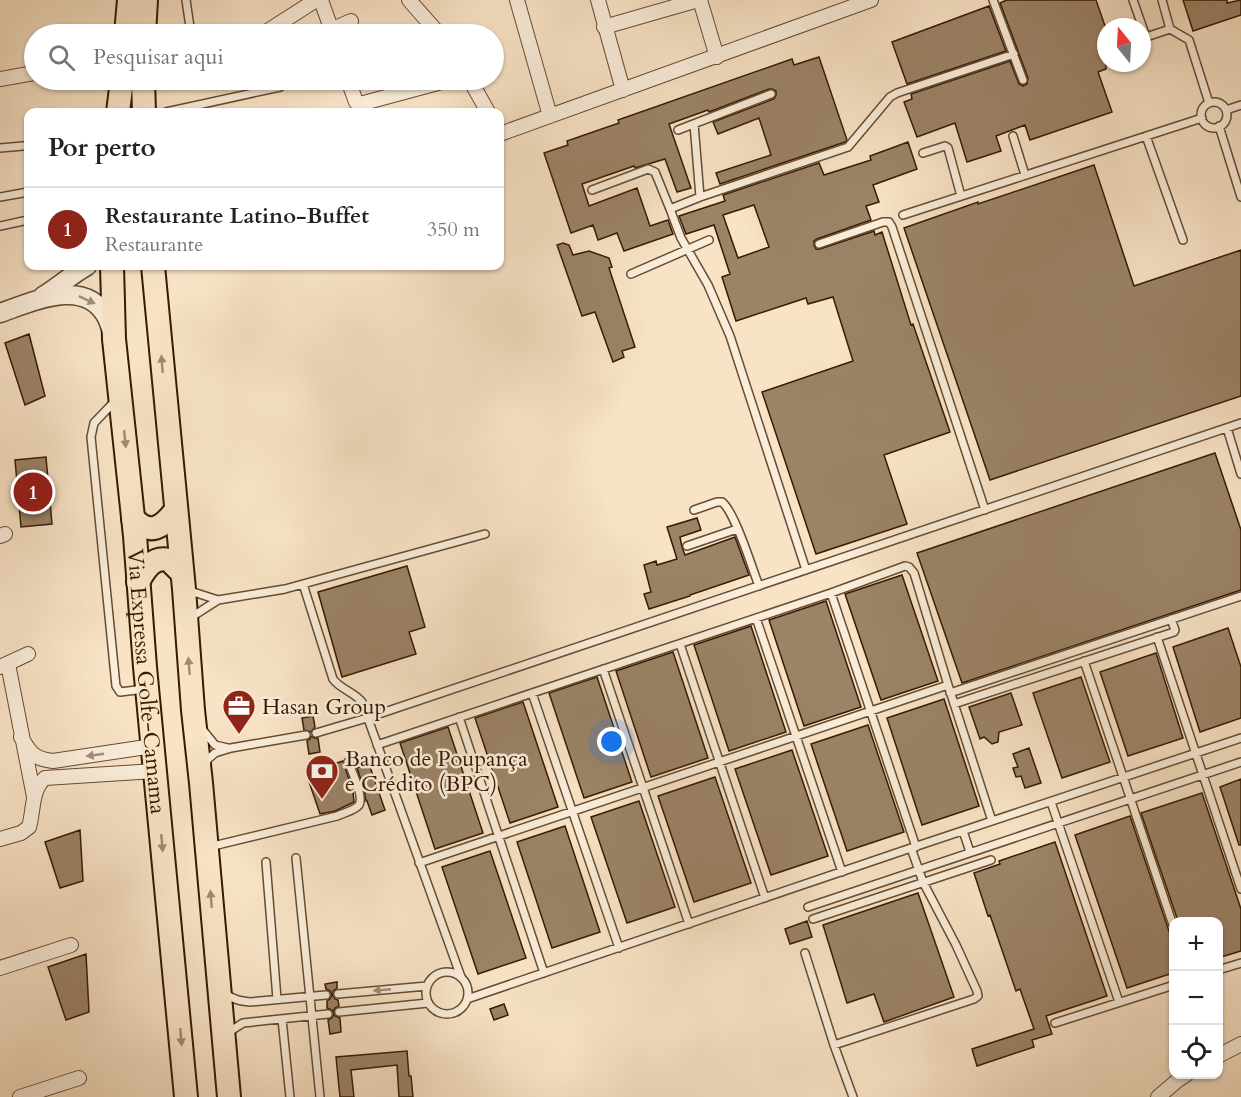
<!DOCTYPE html>
<html lang="pt">
<meta charset="utf-8">
<style>
body{margin:0;font-family:Cardo,serif;background:#f2f2f2;color:#222}
.controls{position:absolute;right:18px;bottom:18px;display:grid;overflow:hidden;border-radius:12px;box-shadow:0 2px 4px #0004}
.controls button{width:54px;height:54px;display:grid;place-items:center;padding:0;border:0;border-bottom:2px solid #e0e0e0;background:#fff;color:#222;font:30px sans-serif}
.compass{position:absolute;left:1097px;top:18px;width:54px;height:54px;border-radius:50%;background:#fff;box-shadow:0 2px 4px #0004;rotate:342deg}
.you{position:absolute;left:612px;top:742px;width:21px;height:21px;margin:-15px;border:4px solid #fff;border-radius:50%;background:#1a73e8;box-shadow:0 0 0 9px #1a73e833}
.badge{display:grid;place-items:center;width:39px;height:39px;border-radius:50%;background:#8f2418;color:#fff;font-size:20px;font-weight:700}
.pin{position:absolute;translate:-50% -50%;border:3px solid #fff;box-shadow:0 2px 6px #0006}
.list{margin:0;padding:0;list-style:none}
h2{display:flex;justify-content:space-between;align-items:center;height:78px;margin:0;padding:0 24px;font-size:26px}
h2 small{font-size:20px;font-weight:400;color:#767676}
.list li{display:grid;grid-template-columns:39px 1fr auto;gap:18px;align-items:center;box-sizing:border-box;height:84px;padding:0 24px;border-top:2px solid #e0e0e0}
.list b{display:block;font-size:22px;white-space:nowrap}
.list p{margin:0;font-size:20px;white-space:nowrap;color:#767676}
.list em{font-size:20px;font-style:normal;color:#767676}
.icon{flex:none;width:33px;height:33px;fill:none;stroke:currentColor;stroke-width:2;stroke-linecap:round;stroke-linejoin:round}
.map{position:relative;flex:none;width:1241px;height:1097px;overflow:hidden}
.search{position:absolute;background:#fff;box-shadow:0 2px 4px #0004;left:24px;top:24px;width:480px;height:66px;display:flex;align-items:center;gap:15px;box-sizing:border-box;padding:0 21px;border-radius:33px;color:#767676;font-size:22px}
.panel{position:absolute;background:#fff;box-shadow:0 2px 4px #0004;left:24px;top:108px;width:480px;height:162px;border-radius:12px}
.map>svg:first-child{display:block}
</style>
<div class="map">
<svg width="1241" height="1097" viewBox="0 0 1241 1097">
<rect width="100%" height="100%" fill="#f8e3c6"/>
<filter id="stains"><feTurbulence type="fractalNoise" baseFrequency=".00333" numOctaves="4"/><feColorMatrix values="0 0 0 0 .2 0 0 0 0 .09 0 0 0 0 .02 0 0 0 .5 -.17"/></filter>
<radialGradient id="worn" r=".72"><stop offset=".6" stop-color="#630" stop-opacity="0"/><stop offset="1" stop-color="#630" stop-opacity=".3"/></radialGradient>
<path fill="#9b8367" stroke="#361a01" stroke-width="1.5" fill-rule="evenodd" d="M1007,0H1096L1106,29V69L1098,72L1112,112L1030,140L1025,125L996,136L1001,151L967,162L955,123L917,137L904,102L912,99L911,94L1010,61L1019,84L1023,86L1027,84L1028,78L1000,3Z
M1183,0H1227V3L1241,0V15L1193,31Z
M989,6L1006,51L907,84L892,42Z
M819,57L847,140L845,142L720,184L716,173L771,155L759,118L718,134L713,122L774,99L776,95V91L772,89H769L709,112L708,110L669,124L691,188L677,192L665,159L635,168L634,166L582,184L589,206L637,188L650,226L668,220L673,234L624,251L617,233L598,240L593,225L571,233L544,153L568,145L567,141L619,123L618,120L792,59L794,65Z
M908,142L917,169L873,185L879,202L866,206L871,220L817,239L814,241V245L816,249H820L874,231L875,235L882,232L911,325L913,324L950,432L884,455L907,524L816,554L762,392L853,361L833,297L808,304L806,298L736,321L722,277L730,274L714,225L686,234L679,216L725,201L723,195L819,163L824,175L871,160L870,156ZM754,205L769,247L738,258L723,215Z
M1094,165L1134,286L1241,250V396L990,480L904,228L978,202V204Z
M563,243L569,245L573,255L589,251L609,258L612,267L609,268L635,347L622,351L624,357L613,362L595,312L582,316L557,245Z
M29,334L45,396L25,405L5,343Z
M1215,453L1241,530V590L962,683L917,553Z
M46,457L52,524L21,527L15,460Z
M697,518L701,530L680,537L682,547L685,555L735,537L749,575L690,595V596L649,609L644,594L651,592L644,565L656,561L657,565L677,559L667,527Z
M407,566L425,627L409,632L416,654L342,677L318,592Z
M902,575L938,681L881,700L845,594Z
M826,601L861,707L804,726L769,620Z
M751,626L786,732L729,751L694,645Z
M1228,628L1241,667V718L1200,732L1173,647Z
M673,652L708,758L651,777L616,671Z
M1156,653L1183,738L1128,756L1100,672Z
M597,677L632,782L584,798L549,693Z
M1081,677L1110,762L1062,778L1033,693Z
M1011,693L1022,725L999,732L998,742L992,744L984,737L980,739L969,707Z
M944,699L979,806L922,825L887,718Z
M523,702L558,807L510,823L475,718Z
M313,716L315,727L311,732L304,730L302,718Z
M868,725L904,832L847,851L811,744Z
M448,727L483,833L435,849L400,743Z
M311,736L314,738H318L320,752L309,754L307,741L310,739Z
M1029,748L1041,783L1025,788L1021,776L1016,777L1013,768L1018,767L1013,754Z
M792,750L828,856L771,875L735,769Z
M343,761L353,792L354,802L335,811L320,814L306,773Z
M369,764L385,810L372,815L367,801H366L364,789L357,768Z
M715,777L751,883L694,902L658,796Z
M1241,779V845H1239L1220,787Z
M1202,793L1241,909V951L1218,958V921H1178L1141,813Z
M639,801L675,907L627,923L591,817Z
M1130,816L1173,943V973L1127,988L1075,835Z
M565,826L600,932L552,948L517,842Z
M80,830L83,881L60,888L45,842Z
M1055,842L1107,996L1046,1016L1052,1034L1032,1040L1034,1047L977,1066L972,1049L1034,1029L1020,989L1016,991L990,915L988,916L974,873L1000,864L999,861Z
M490,851L526,958L478,974L442,867Z
M918,893L954,997L884,1022L874,994L847,1003L823,925Z
M807,921L812,937L790,944L785,929Z
M86,954L89,1012L66,1020L48,967Z
M337,982V988L333,991V995L335,999L338,1000L339,1006L335,1008L333,1012L335,1016L340,1018L341,1032L330,1034L328,1020L332,1018L334,1014L332,1010L327,1008V1001L330,999L332,995L330,991L326,989L325,984Z
M504,1004L508,1015L494,1020L490,1009Z
M407,1051L409,1076H411L413,1097H399L397,1065L351,1070L354,1097H340L336,1057Z"/>
<g fill="none" stroke-linecap="round" stroke-linejoin="round">
<defs>
<path id="service" d="M186,0L191,34
M993,0L1023,80
M1133,0L1146,37L1170,29
M1162,0L1170,29L1189,40L1209,103
M1201 115a13 13 0 1 1 26 0a13 13 0 1 1-26 0Z
M1226,110L1241,105
M166,112L280,87
M694,124L700,197L670,209L681,238L708,285L730,336L806,570
M1219,126L1241,197
M678,130L771,94
M1013,136L1025,175
M1146,136L1183,240
M0,148L23,146H28
M923,153L945,146L948,148L961,196
M592,190L648,169L655,172L670,209
M0,197L28,192
M700,197L848,147L890,97L897,93L1014,54
M903,215L1202,118
M0,226L28,220
M819,244L883,222H889L892,227L985,510
M631,274L709,240
M116,400L94,423L91,437L116,686L120,692L145,689
M1227,428L1241,474
M694,510L717,502H722C735,512 752,568 759,586
M687,546L737,529
M187,590L218,600
M831,593L916,847
M190,618L218,600L285,589L303,584
M756,618L842,872
M1157,637L1241,889
M680,644L765,898
M1084,661L1174,928
M603,669L689,924
M532,693L619,948
M950,693L1241,596
M954,704L1174,632L1175,630L1171,619
M459,717L544,973
M202,729L215,745L228,748
M316,733L367,718L1241,423
M377,745L831,593L905,566L909,567L914,573L948,685L992,821
M205,766L208,759L215,753L231,748L306,735
M1051,802L1119,1002
M963,831L970,852
M209,847L337,816C343,813 354,811 359,805C364,797 352,771 348,762
M296,858L320,1097
M266,862L277,999
M419,863L948,685
M808,907L1241,762
M813,919L991,860
M805,953L834,1045L853,1097
M1218,970L1241,963
M426 993a21 21 0 1 1 42 0a21 21 0 1 1-42 0Z
M461,977L362,702C354,692 340,689 333,679L303,584L485,534
M226,994C234,1000 241,1001 250,1002L326,995
M338,994L427,986
M467,999L911,848L1241,738
M339,1012L428,1003
M282,1019L290,1097
M1055,1023L1174,985
M228,1035L232,1030L243,1023L328,1014
M834,1045L974,999L978,996L977,991L956,945L923,882L911,848"/>
<path id="minor" d="M321,0L333,34
M409,0L439,34
M517,0L550,116
M598,0L623,90
M700,0L717,57
M604,27L698,0
M331,30L351,21
M263,34L316,0
M0,79L34,73
M348,80L356,102L360,104L449,80
M470,80L488,112
M500,134L871,0
M0,536L5,534
M8,664L34,797
M0,667L28,654
M21,737C30,753 34,759 53,761L153,746
M0,839L21,833L29,827C34,810 31,790 45,778L155,771
M0,968L71,945
M1218,1056L1241,1044
M20,1097L79,1078
M1158,1097L1178,1080L1187,1074"/>
<path id="tertiary" d="M43,296C58,287 71,275 87,266
M0,313C32,302 86,276 107,318C109,322 110,327 112,331"/>
<g id="trunk">
<path d="M126,34L129,0"/>
<path d="M144,34L146,0"/>
<path d="M143,80L144,112"/>
<path d="M118,112L122,80"/>
<path id="s1" d="M112,266L114,339L135,536L145,667L186,1097"/>
<path d="M153,266L184,589L193,710L201,783L229,1097"/>
<path d="M133,518C150,537 163,527 176,510"/>
<path d="M138,582C145,569 153,556 169,560L182,573"/>
</g>
</defs>
<use href="#service" stroke="#664c32" stroke-width="10"/>
<use href="#minor" stroke="#664c32" stroke-width="16"/>
<use href="#tertiary" stroke="#664c32" stroke-width="21"/>
<use href="#trunk" stroke="#361a01" stroke-width="26"/>
<use href="#service" stroke="#faedda" stroke-width="7"/>
<use href="#minor" stroke="#faedda" stroke-width="14"/>
<use href="#tertiary" stroke="#faedda" stroke-width="18"/>
<use href="#trunk" stroke="#f8e3c6" stroke-width="22"/>
</g>
<defs><path id="oneway-solid" d="M-6-.8H1V-3.2L6.5 0L1 3.2V.8H-6Z" transform="scale(1.5)"/></defs>
<g fill="#a28e78">
<use href="#oneway-solid" transform="translate(87 300) rotate(25)"/>
<use href="#oneway-solid" transform="translate(95 755) rotate(172)"/>
<use href="#oneway-solid" transform="translate(382 990) rotate(175)"/>
</g>
<g fill="#a1896d">
<use href="#oneway-solid" transform="translate(162 364) rotate(-95)"/>
<use href="#oneway-solid" transform="translate(125 439) rotate(84)"/>
<use href="#oneway-solid" transform="translate(189 666) rotate(-95)"/>
<use href="#oneway-solid" transform="translate(162 843) rotate(85)"/>
<use href="#oneway-solid" transform="translate(211 899) rotate(-95)"/>
<use href="#oneway-solid" transform="translate(181 1037) rotate(85)"/>
</g>
<defs>
<symbol id="office-pin" viewBox="-11 -11 22 30"><path d="M0 17L-7.5 6A9.5 9.5 0 1 1 7.5 6Z" fill="#8f2418" stroke="#faedda"/><path d="M-6-3h4V-5.5h4V-3h4V5H-6ZM-1-4.5V-3h2v-1.5ZM-6 0V1H6V0Z" fill="#fff"/></symbol>
<symbol id="bank-pin" viewBox="-11 -11 22 30"><path d="M0 17L-7.5 6A9.5 9.5 0 1 1 7.5 6Z" fill="#8f2418" stroke="#faedda"/><path d="M-6-4H6V4H-6ZM0-2.3a2.3 2.3 0 1 0 0 4.6a2.3 2.3 0 1 0 0-4.6Z" fill="#fff"/></symbol>
</defs>
<g fill-rule="evenodd">
<use href="#office-pin" x="220" y="687" width="38" height="52"/>
<use href="#bank-pin" x="303" y="752" width="38" height="52"/>
</g>
<g text-anchor="middle" stroke-width="5" stroke-linejoin="round" paint-order="stroke">
<g font-size="22" fill="#361a01" stroke="#faedda">
<text dy="8" stroke="none"><textPath href="#s1" startOffset="417">Via Expressa Golfe-Camama</textPath></text>
</g>
<g font-size="22" fill="#361a01" stroke="#faedda" text-anchor="start">
<text x="262" y="714">Hasan Group</text>
<text x="345" y="766">Banco de Poupança<tspan x="345" dy="25">e Crédito (BPC)</tspan></text>
</g>
</g>
<rect width="100%" height="100%" filter="url(#stains)"/>
<rect width="100%" height="100%" fill="url(#worn)"/>
</svg>
<div class="controls">
<button>+</button>
<button>−</button>
<button><svg class="icon" aria-label="locate" viewBox="0 0 24 24"><circle cx="12" cy="12" r="6"/><path d="M12 2v4M12 18v4M2 12h4M18 12h4"/></svg></button>
</div>
<svg class="compass" viewBox="-18 -18 36 36"><path d="M0-13l5 13h-10z" fill="#e53935"/><path d="M0 13l5-13h-10z" fill="#767676"/></svg>
<div class="you"></div>
<div class="pin badge" style="left:33px;top:492px">1</div>
<div class="search"><svg class="icon" aria-label="search" viewBox="0 0 24 24"><circle cx="10" cy="10" r="6"/><path d="M15 15l6 6"/></svg>Pesquisar aqui</div>
<section class="panel">
<h2>Por perto<small></small></h2>
<ul class="list">
<li><span class="badge">1</span><div><b>Restaurante Latino-Buffet</b><p>Restaurante</p></div><em>350 m</em></li>
</ul>
</section>
</div>
